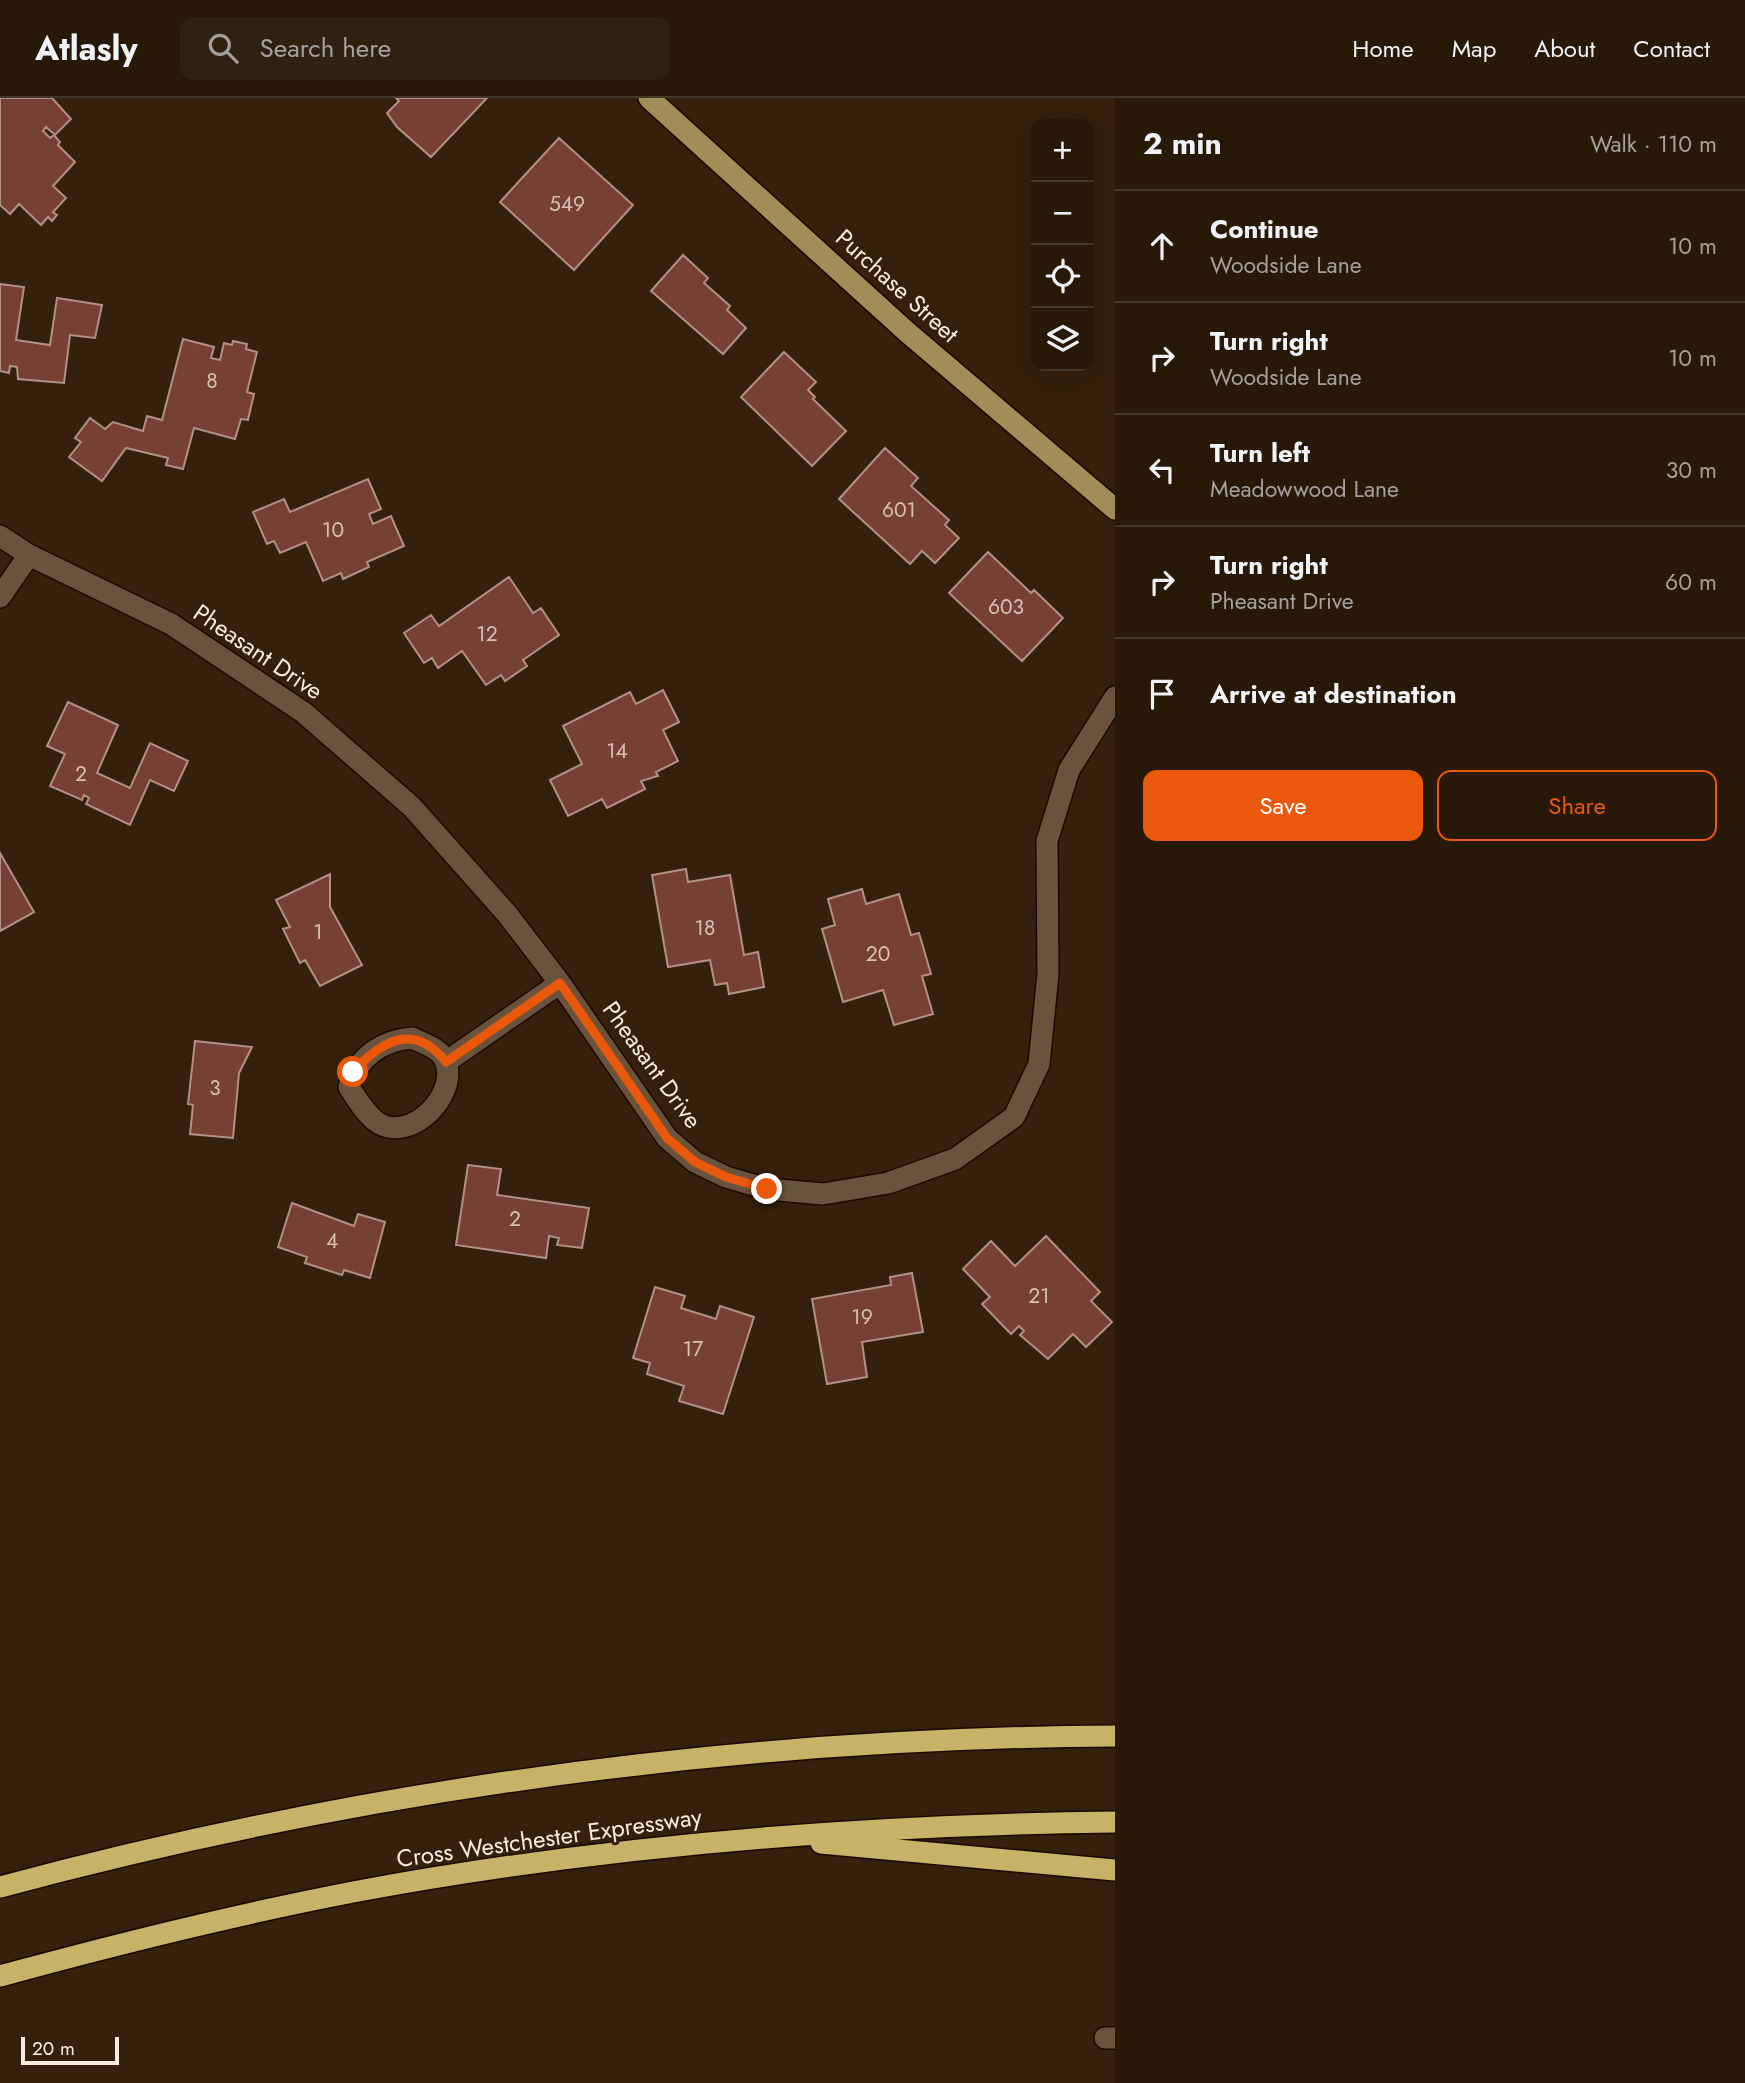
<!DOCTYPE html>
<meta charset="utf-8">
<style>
body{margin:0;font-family:Jost,sans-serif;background:#2f2112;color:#f1f3f6}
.controls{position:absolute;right:21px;top:21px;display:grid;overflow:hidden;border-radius:14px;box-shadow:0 7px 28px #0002}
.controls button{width:63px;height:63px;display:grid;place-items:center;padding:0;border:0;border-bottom:2px solid #433729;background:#271808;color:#f1f3f6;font:35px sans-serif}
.scale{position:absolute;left:21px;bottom:18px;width:98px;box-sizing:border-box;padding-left:7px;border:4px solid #f9ebdf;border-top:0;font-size:19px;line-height:24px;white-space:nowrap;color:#f9ebdf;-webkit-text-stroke:5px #34200b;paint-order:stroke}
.stop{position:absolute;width:21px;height:21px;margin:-16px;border:5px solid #ea580c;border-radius:50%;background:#fff}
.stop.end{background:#ea580c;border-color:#fff;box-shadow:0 2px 7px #0008}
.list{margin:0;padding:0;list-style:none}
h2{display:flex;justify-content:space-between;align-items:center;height:91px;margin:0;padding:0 28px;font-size:30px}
h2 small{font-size:23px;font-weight:400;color:#a4a09c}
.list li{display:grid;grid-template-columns:46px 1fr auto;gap:21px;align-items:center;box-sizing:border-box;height:112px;padding:0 28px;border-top:2px solid #433729}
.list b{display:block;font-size:26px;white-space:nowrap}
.list p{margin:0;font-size:23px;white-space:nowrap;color:#a4a09c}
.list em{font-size:23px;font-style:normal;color:#a4a09c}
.actions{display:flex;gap:14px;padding:21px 28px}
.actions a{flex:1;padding:16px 0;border:2px solid #ea580c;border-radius:14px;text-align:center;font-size:24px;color:#ea580c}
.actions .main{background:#ea580c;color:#fff}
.icon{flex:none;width:38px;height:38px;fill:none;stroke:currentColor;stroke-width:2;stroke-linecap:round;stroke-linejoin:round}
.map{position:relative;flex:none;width:1115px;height:1985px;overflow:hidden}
header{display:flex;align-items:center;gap:42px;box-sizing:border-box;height:98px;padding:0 35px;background:#271808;border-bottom:2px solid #433729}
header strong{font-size:33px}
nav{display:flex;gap:38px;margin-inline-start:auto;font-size:24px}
.search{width:490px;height:63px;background:#2f2112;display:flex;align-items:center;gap:18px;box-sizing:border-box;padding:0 24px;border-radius:14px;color:#a4a09c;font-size:26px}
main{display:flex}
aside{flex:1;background:#271808}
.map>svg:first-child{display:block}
</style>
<header>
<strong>Atlasly</strong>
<div class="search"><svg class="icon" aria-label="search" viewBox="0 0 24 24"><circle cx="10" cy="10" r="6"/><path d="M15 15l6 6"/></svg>Search here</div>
<nav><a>Home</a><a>Map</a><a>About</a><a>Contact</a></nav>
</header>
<main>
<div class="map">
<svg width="1115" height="1985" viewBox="0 0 1115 1985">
<rect width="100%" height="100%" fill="#34200b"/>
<path fill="#764134" stroke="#b39087" stroke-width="2" d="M0,0H52L71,21L55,37L46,29L43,33L50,40L54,37L60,44L58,47L75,64L53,88L66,100L53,114L57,117L52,123L48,119L41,127L19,106L10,116L0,107Z
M396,0H487L431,59L397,29L387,15L399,3Z
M559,40L633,107L574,172L500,104Z
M683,157L708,180L704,185L730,208L727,212L746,230L723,256L651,193Z
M0,186L24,189L16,242L50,247L57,200L102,207L95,240L70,237L64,285L18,281L17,269L10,268L9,275L0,273Z
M183,241L214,249L211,260L220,262L224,245L232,247L233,243L247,246L246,251L257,254L247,294L254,296L248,322L241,321L235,341L194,330L183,371L166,367L168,360L126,350L102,383L69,359L81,344L75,340L90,320L105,331L113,324L143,333L147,318L162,322Z
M784,254L816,284L808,292L815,299L813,301L846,333L812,368L741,299Z
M885,350L918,380L911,388L949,422L945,427L959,440L935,465L922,453L910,466L839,401Z
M368,381L381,411L369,416L373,426L391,418L404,448L367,464L369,469L343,481L341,475L323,483L306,444L280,455L274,443L267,446L253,414L284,401L290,414Z
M988,454L1031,495L1034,492L1063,520L1022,563L949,495Z
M509,479L533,515L541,510L559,537L523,562L527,568L505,583L501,577L486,587L462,553L438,570L432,560L424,565L404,535L431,517L439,528Z
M663,592L679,624L663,632L678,663L656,674L658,678L641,683L645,691L607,710L602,701L568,718L550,682L582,666L563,628L630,594L636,606Z
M68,604L118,627L97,675L130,690L150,645L188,663L174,693L150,682L130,727L86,706L89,700L84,697L82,702L50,688L65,656L47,648Z
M0,755L34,814L0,833Z
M686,771L688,784L730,777L744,857L758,854L764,889L729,896L727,885L715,887L710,862L668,869L652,777Z
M330,776V809L362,867L320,888L305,862L300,865L283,831L290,829L276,802Z
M862,791L866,806L899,796L911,837L919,835L931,876L922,878L933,916L894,927L883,892L843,904L822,831L835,827L828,801Z
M195,943L252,949L239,975L233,1040L190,1036L193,1007L188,1006Z
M468,1067L501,1071L497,1097L589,1110L582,1150L557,1147L559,1140L549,1138L546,1160L456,1147Z
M292,1105L354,1128L358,1116L385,1124L370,1180L344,1172L342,1177L305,1165L307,1159L278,1149Z
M1046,1138L1100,1194L1091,1203L1112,1224L1086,1249L1073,1236L1048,1261L1020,1237L1024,1233L1019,1228L1011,1236L982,1206L990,1199L963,1171L991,1143L1015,1168Z
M912,1175L923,1234L862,1244L867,1279L827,1286L812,1201L891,1187L890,1179Z
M655,1189L685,1198L681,1210L716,1221L720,1208L754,1219L723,1316L679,1303L684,1288L647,1276L650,1265L633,1260Z"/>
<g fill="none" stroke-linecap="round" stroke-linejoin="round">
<defs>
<path id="minor" d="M0,438L29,457L171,526L303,614L412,709L507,816L560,885L667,1040L695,1064L726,1079L767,1091L823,1096L888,1085L955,1061L1014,1019L1039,966L1048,876L1047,743L1069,672L1115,599
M0,499L29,457
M412,940C425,946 442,951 446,965C457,997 413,1043 380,1026C367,1019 357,1001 349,989C357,959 383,942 412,940Z
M446,964L560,885
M1105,1940H1115"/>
<path id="major" d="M649,0L907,234L1115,411"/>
<path id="highway" d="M821,1745L1115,1772
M0,1789C365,1691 737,1640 1115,1638
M0,1878C117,1846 234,1817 353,1794C605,1747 859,1727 1115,1724"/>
</defs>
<use href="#minor" stroke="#1b0900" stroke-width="24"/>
<use href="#major" stroke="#1b0900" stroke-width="24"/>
<use href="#highway" stroke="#1b0900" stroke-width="24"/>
<use href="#minor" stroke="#6a533d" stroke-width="21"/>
<use href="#major" stroke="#a18d57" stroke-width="21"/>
<use href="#highway" stroke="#c6b368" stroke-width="21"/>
</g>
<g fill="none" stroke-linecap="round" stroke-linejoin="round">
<path stroke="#ea580c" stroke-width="9" d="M353,974C382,942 414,924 446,964L560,885L667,1040L695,1064L726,1079L767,1091"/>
</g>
<g text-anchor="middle" stroke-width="6" stroke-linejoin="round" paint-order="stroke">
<g font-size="21" fill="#d8c0b4">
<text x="567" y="113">549</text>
<text x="212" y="290">8</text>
<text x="899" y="419">601</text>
<text x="333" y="439">10</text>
<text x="1006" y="516">603</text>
<text x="487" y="543">12</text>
<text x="617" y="660">14</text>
<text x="81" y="683">2</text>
<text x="705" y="837">18</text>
<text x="318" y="841">1</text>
<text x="878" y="863">20</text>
<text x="215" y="997">3</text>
<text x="515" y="1128">2</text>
<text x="332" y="1150">4</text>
<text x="1039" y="1205">21</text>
<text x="862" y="1226">19</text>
<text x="693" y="1258">17</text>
</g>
<g font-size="24" fill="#f9ebdf" stroke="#34200b">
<text transform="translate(897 188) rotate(42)" y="8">Purchase Street</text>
<text transform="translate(258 554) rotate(34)" y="8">Pheasant Drive</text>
<text transform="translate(652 967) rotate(54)" y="8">Pheasant Drive</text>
<text transform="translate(549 1740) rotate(-8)" y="8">Cross Westchester Expressway</text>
</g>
</g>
</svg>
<div class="controls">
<button>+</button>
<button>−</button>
<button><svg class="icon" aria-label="locate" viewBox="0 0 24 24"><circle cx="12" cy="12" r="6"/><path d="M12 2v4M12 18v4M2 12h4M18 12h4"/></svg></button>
<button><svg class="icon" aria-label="layers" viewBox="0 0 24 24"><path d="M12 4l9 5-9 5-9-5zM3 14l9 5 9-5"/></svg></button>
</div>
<div class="scale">20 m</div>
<div class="stop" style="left:353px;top:974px"></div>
<div class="stop end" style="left:767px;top:1091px"></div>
</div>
<aside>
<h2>2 min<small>Walk · 110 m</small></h2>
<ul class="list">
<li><svg class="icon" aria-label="ahead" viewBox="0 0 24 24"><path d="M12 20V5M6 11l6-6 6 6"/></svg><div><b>Continue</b><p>Woodside Lane</p></div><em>10 m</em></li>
<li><svg class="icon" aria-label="right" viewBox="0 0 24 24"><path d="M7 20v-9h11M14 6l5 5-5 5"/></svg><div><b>Turn right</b><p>Woodside Lane</p></div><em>10 m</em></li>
<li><svg class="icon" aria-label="left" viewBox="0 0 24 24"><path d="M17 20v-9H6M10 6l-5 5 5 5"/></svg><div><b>Turn left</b><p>Meadowwood Lane</p></div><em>30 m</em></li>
<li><svg class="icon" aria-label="right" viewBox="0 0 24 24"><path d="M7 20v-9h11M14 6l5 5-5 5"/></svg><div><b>Turn right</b><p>Pheasant Drive</p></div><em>60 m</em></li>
<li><svg class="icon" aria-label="arrive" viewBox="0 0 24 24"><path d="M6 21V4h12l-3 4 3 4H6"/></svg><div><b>Arrive at destination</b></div></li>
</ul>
<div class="actions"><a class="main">Save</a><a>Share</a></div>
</aside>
</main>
